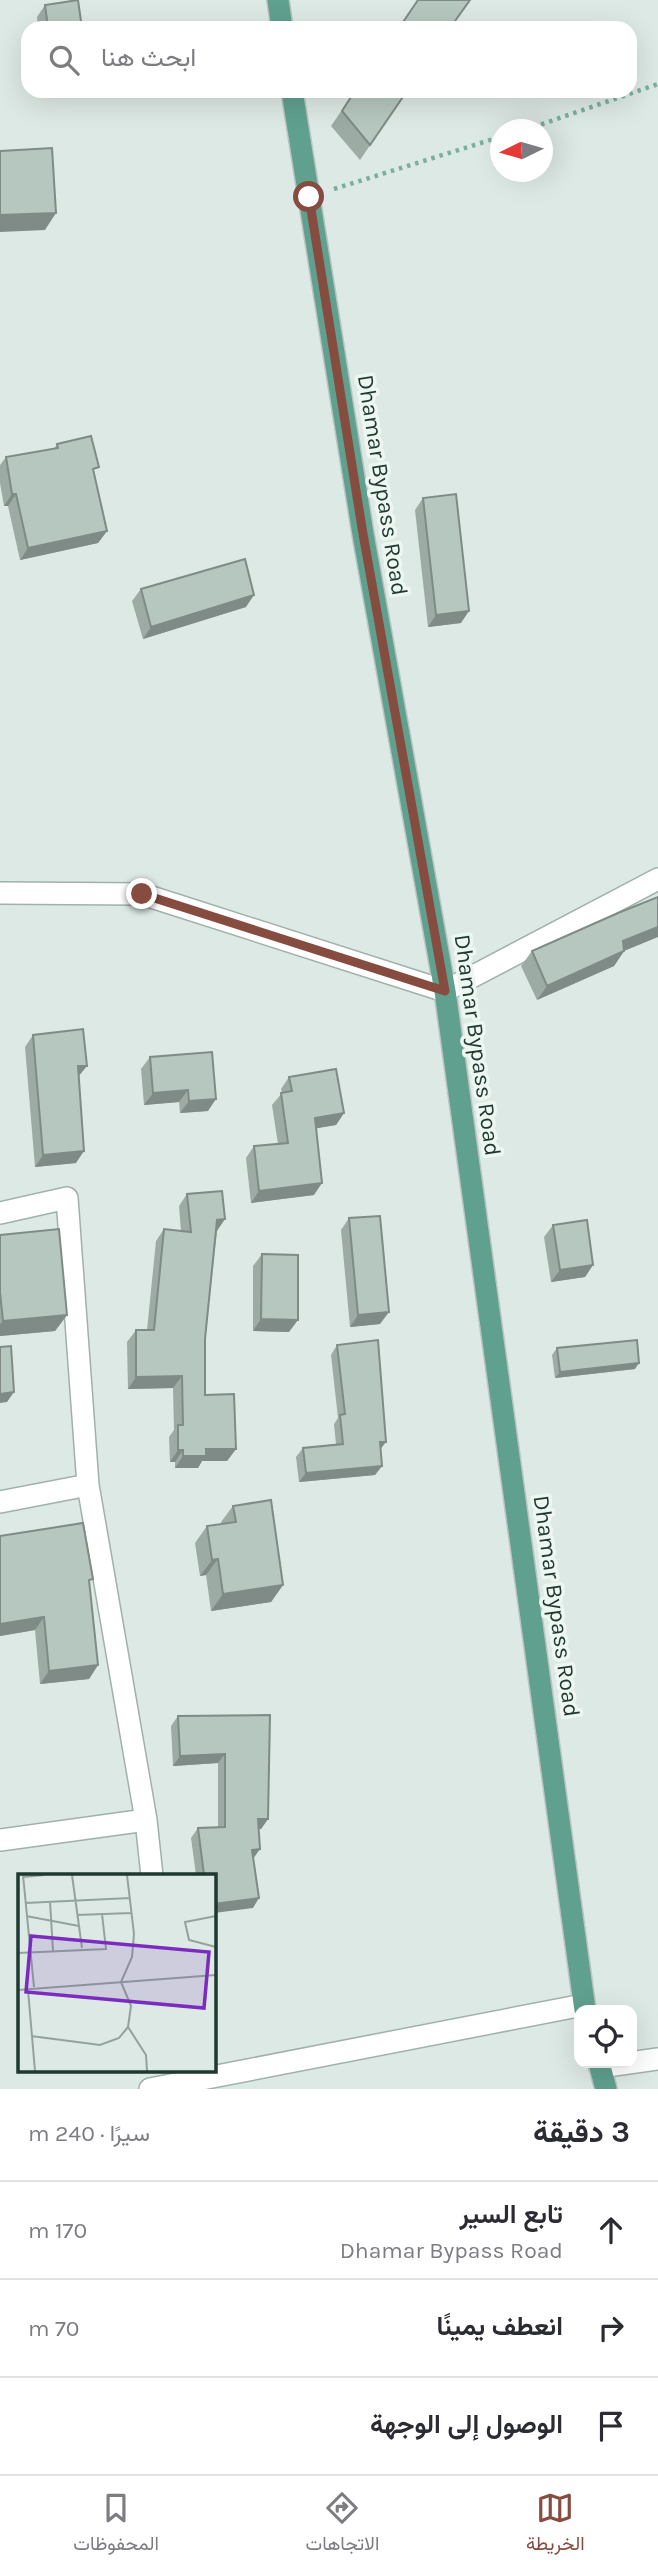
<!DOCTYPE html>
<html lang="ar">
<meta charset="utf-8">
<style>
body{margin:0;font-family:Karla,Vazirmatn,sans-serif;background:#f7f7f7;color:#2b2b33;direction:rtl}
.controls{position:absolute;right:21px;bottom:21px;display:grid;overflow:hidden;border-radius:14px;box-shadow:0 7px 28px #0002}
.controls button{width:63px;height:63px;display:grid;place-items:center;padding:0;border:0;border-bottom:2px solid #e1e1e2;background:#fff;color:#2b2b33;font:35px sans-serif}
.compass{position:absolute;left:490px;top:119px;width:63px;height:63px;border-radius:50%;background:#fff;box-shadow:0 7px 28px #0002;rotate:265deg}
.stop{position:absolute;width:21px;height:21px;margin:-16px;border:5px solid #864c40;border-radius:50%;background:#fff}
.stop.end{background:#864c40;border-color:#fff;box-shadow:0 2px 7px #0008}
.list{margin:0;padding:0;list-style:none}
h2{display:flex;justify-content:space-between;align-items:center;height:91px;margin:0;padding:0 28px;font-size:30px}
h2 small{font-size:23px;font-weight:400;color:#7c7c81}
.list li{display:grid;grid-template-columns:46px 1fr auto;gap:21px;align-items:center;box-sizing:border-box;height:98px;padding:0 28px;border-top:2px solid #e1e1e2}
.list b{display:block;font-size:26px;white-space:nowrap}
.list p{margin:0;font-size:23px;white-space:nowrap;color:#7c7c81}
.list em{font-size:23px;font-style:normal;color:#7c7c81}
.icon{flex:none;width:38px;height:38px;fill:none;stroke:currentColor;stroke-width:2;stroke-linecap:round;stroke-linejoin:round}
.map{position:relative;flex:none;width:658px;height:2089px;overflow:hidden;direction:ltr}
.search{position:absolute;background:#fff;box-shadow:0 7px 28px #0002;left:21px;right:21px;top:21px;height:77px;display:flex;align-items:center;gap:18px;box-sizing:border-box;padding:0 24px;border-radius:21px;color:#7c7c81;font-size:26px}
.sheet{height:385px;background:#fff}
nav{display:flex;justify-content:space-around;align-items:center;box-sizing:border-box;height:98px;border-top:2px solid #e1e1e2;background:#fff;font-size:19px;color:#7c7c81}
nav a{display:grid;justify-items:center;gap:4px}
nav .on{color:#864c40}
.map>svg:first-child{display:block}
</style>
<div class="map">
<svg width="658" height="2089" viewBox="0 0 658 2089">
<rect width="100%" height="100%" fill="#dde9e4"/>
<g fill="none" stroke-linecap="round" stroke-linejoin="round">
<defs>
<path id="minor" d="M0,893L142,894L445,991L658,879
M0,1213L67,1198L88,1485L146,1820L152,1876
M0,1502L88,1485
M0,1840L146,1820
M600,2067L658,2059
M150,2089L583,2005"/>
<path id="major" d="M278,0L282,28
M292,91L363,534L445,991L585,2010
M599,2063L606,2089"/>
</defs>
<use href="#minor" stroke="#a0b1ab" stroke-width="24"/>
<use href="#major" stroke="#bcc4c1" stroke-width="24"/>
<path stroke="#7cae9e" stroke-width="4.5" stroke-dasharray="3.5 5" stroke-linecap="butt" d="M525,130L658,84
M334,189L500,137"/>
<use href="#minor" stroke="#fff" stroke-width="21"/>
<use href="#major" stroke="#60a08f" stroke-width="21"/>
</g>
<path fill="#9caba4" d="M45,5L82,28H38L37,17Z
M355,91H407L360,160L331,126Z
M57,444L94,475L107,531L98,543L20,560L8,506H4L0,483V465L6,457L54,449Z
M423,498L461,623L428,627L415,510Z
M141,589L246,607L143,639L132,601Z
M532,951H624L614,966L537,1000L521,966Z
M33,1035L79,1077L76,1163L35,1167L25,1047Z
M212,1052L208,1111L180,1113L179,1102L144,1105L141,1069L150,1057Z
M289,1077L344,1113L336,1125L316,1128L314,1195L251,1203L246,1158L254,1146L278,1144L272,1105L282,1093L281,1089Z
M187,1194L217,1231L205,1339V1395L236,1449L227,1461H202L198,1468H175V1462H170L169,1437L174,1430L173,1388L128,1389L127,1342L136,1330H147L156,1241L164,1229L181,1231L179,1206Z
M349,1218L380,1324L350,1327L341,1230Z
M553,1225L593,1265L585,1277L551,1282L544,1237Z
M0,1235L67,1315L55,1331L0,1336Z
M262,1254L289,1332L253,1331V1266Z
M337,1345L380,1450L382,1466L375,1475L299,1482L296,1457L303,1448L336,1444L334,1424L338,1418L331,1355Z
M557,1348L635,1369L555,1378L552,1355Z
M233,1506L283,1585L271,1602L211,1611L206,1575L200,1576L195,1543L207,1526L222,1524L221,1522Z
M89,1585L98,1665L89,1679L40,1684L35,1630L0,1636Z
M270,1715L268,1819L261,1829H259L253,1859V1908L214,1875H196L191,1838L198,1828H218V1763L173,1766L171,1726L178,1716Z"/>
<path fill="#7f8b86" d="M56,213L45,230L0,232V215Z
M12,494H16L8,506H4Z
M107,531L98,543L20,560L28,548Z
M254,595L246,607L143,639L151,627Z
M469,611L461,623L428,627L436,615Z
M658,927V937L624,951L614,966L537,1000L547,986L623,941Z
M78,1066H87L78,1077Z
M188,1090L179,1102L144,1105L153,1093Z
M216,1099L208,1111L180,1113L189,1101Z
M344,1113L336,1125L307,1130L315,1118Z
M84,1151L76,1163L35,1167L43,1155Z
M322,1183L314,1195L251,1203L259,1191Z
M225,1219L217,1231L209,1232L217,1220Z
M593,1265L585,1277L551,1282L560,1270Z
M389,1312L380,1324L350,1327L358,1315Z
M67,1315L55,1331L0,1336V1324L3,1321Z
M261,1319L298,1320L289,1332L253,1331Z
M639,1363L635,1369L555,1378L560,1372Z
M182,1376L173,1388L128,1389L136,1377Z
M14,1392L7,1402L0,1403V1394Z
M380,1442H386L379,1451Z
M206,1449H236L227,1461H202L198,1468H175L183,1456Z
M178,1450H183L175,1462H170Z
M382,1466L375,1475L299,1482L306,1473Z
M218,1559L206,1575L200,1576L212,1560Z
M283,1585L271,1602L211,1611L223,1594Z
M44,1617L35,1630L0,1636V1624Z
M98,1665L89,1679L40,1684L49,1671Z
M225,1754L218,1763L173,1766L180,1756Z
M258,1819H268L261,1829H251Z
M260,1849L253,1859L252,1850Z
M259,1898L253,1908L214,1913V1904Z"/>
<path fill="#b5c7bf" stroke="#7f8b86" stroke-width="2" d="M78,0L82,28H48L45,5Z
M418,0H470L450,28H399Z
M355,91H407L370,145L342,111Z
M52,148L56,213L0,215V151Z
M91,436L99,467L93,469L107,531L28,548L16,494H12L6,457L58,448L57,444Z
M456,494L469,611L436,615L423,498Z
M245,559L254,595L151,627L141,589Z
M658,897V927L623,941L624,951L547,986L532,951L618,913Z
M83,1029L87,1066H78L84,1151L43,1155L33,1035Z
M212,1052L216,1099L189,1101L188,1090L153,1093L150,1057Z
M336,1069L344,1113L315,1118L322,1183L259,1191L254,1146L288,1143L281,1093L292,1091L289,1077Z
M222,1191L225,1219L217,1220L205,1339V1395L234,1394L236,1449H206V1456H183V1450H178V1425H183L182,1376L136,1377V1330H154L164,1229L191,1232L187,1194Z
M380,1216L389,1312L358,1315L349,1218Z
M587,1220L593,1265L560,1270L553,1225Z
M59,1229L67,1315L3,1321L0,1292V1235Z
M262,1254L298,1255V1320L261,1319Z
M378,1340L386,1442H380L382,1466L306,1473L303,1448L343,1444L340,1415L345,1414L337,1345Z
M637,1340L639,1363L560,1372L557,1348Z
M11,1346L14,1392L0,1394V1347Z
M271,1500L283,1585L223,1594L218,1559L212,1560L207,1526L236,1522L233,1506Z
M83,1523L93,1579L89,1580L98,1665L49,1671L44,1617L0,1624V1536Z
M270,1715L268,1819H258L260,1849L252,1850L259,1898L214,1904V1875H204L198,1828L225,1827V1754L180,1756L178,1716Z"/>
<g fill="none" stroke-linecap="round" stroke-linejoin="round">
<path stroke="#864c40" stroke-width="9" d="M142,894L445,991L363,534L309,197"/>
</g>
<g text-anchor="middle" stroke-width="7" stroke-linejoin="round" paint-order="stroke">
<g font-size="23" fill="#1e3931" stroke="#edf6f1">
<text transform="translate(383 485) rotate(81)" y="8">Dhamar Bypass Road</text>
<text transform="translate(478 1045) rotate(82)" y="8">Dhamar Bypass Road</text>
<text transform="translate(557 1606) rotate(82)" y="8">Dhamar Bypass Road</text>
</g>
</g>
<g transform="translate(18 1874)">
<rect width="198" height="198" fill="#dde9e4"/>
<path fill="none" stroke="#91a39c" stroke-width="2" d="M5,1L16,113M54,1L64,74M109,1L116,60L114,83L103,108L113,132L110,153L128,181L129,197M5,3L26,1M32,27L35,77M7,29L112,24M59,41L113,39M8,42L61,52M198,42L167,48L171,66L198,73M0,79L88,75L84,40M0,116L198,101M10,116L17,197M13,162L82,171L101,164L110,153"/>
<path fill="#7b2cbf" fill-opacity="0.15" stroke="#7b2cbf" stroke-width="3.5" d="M13,62L191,78L186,134L8,118Z"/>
<rect width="198" height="198" fill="none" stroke="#1e3931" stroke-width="3.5"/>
</g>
</svg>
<div class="controls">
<button><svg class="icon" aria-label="locate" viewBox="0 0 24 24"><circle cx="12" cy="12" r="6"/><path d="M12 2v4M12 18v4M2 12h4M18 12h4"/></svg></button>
</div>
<svg class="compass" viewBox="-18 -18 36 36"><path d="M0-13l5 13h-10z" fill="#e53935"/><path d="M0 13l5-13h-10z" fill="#7c7c81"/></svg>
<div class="stop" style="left:309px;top:197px"></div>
<div class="stop end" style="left:142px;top:894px"></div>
<div class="search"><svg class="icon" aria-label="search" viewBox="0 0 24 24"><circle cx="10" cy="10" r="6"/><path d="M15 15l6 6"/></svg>ابحث هنا</div>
</div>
<section class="sheet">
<h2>3 دقيقة<small>سيرًا · 240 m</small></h2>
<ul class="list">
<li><svg class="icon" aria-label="ahead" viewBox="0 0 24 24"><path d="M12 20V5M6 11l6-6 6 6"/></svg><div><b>تابع السير</b><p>Dhamar Bypass Road</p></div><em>170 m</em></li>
<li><svg class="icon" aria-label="right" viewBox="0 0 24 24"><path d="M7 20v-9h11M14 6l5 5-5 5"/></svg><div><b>انعطف يمينًا</b></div><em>70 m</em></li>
<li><svg class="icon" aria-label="arrive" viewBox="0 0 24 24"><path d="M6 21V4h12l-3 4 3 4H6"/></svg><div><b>الوصول إلى الوجهة</b></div></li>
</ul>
</section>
<nav>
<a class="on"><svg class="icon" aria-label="map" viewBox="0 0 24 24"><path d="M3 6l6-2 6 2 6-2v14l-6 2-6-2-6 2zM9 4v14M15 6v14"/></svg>الخريطة</a>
<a><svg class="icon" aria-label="directions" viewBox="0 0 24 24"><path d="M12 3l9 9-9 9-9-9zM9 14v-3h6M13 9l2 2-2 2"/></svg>الاتجاهات</a>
<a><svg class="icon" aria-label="saved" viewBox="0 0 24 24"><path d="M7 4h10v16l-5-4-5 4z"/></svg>المحفوظات</a>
</nav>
